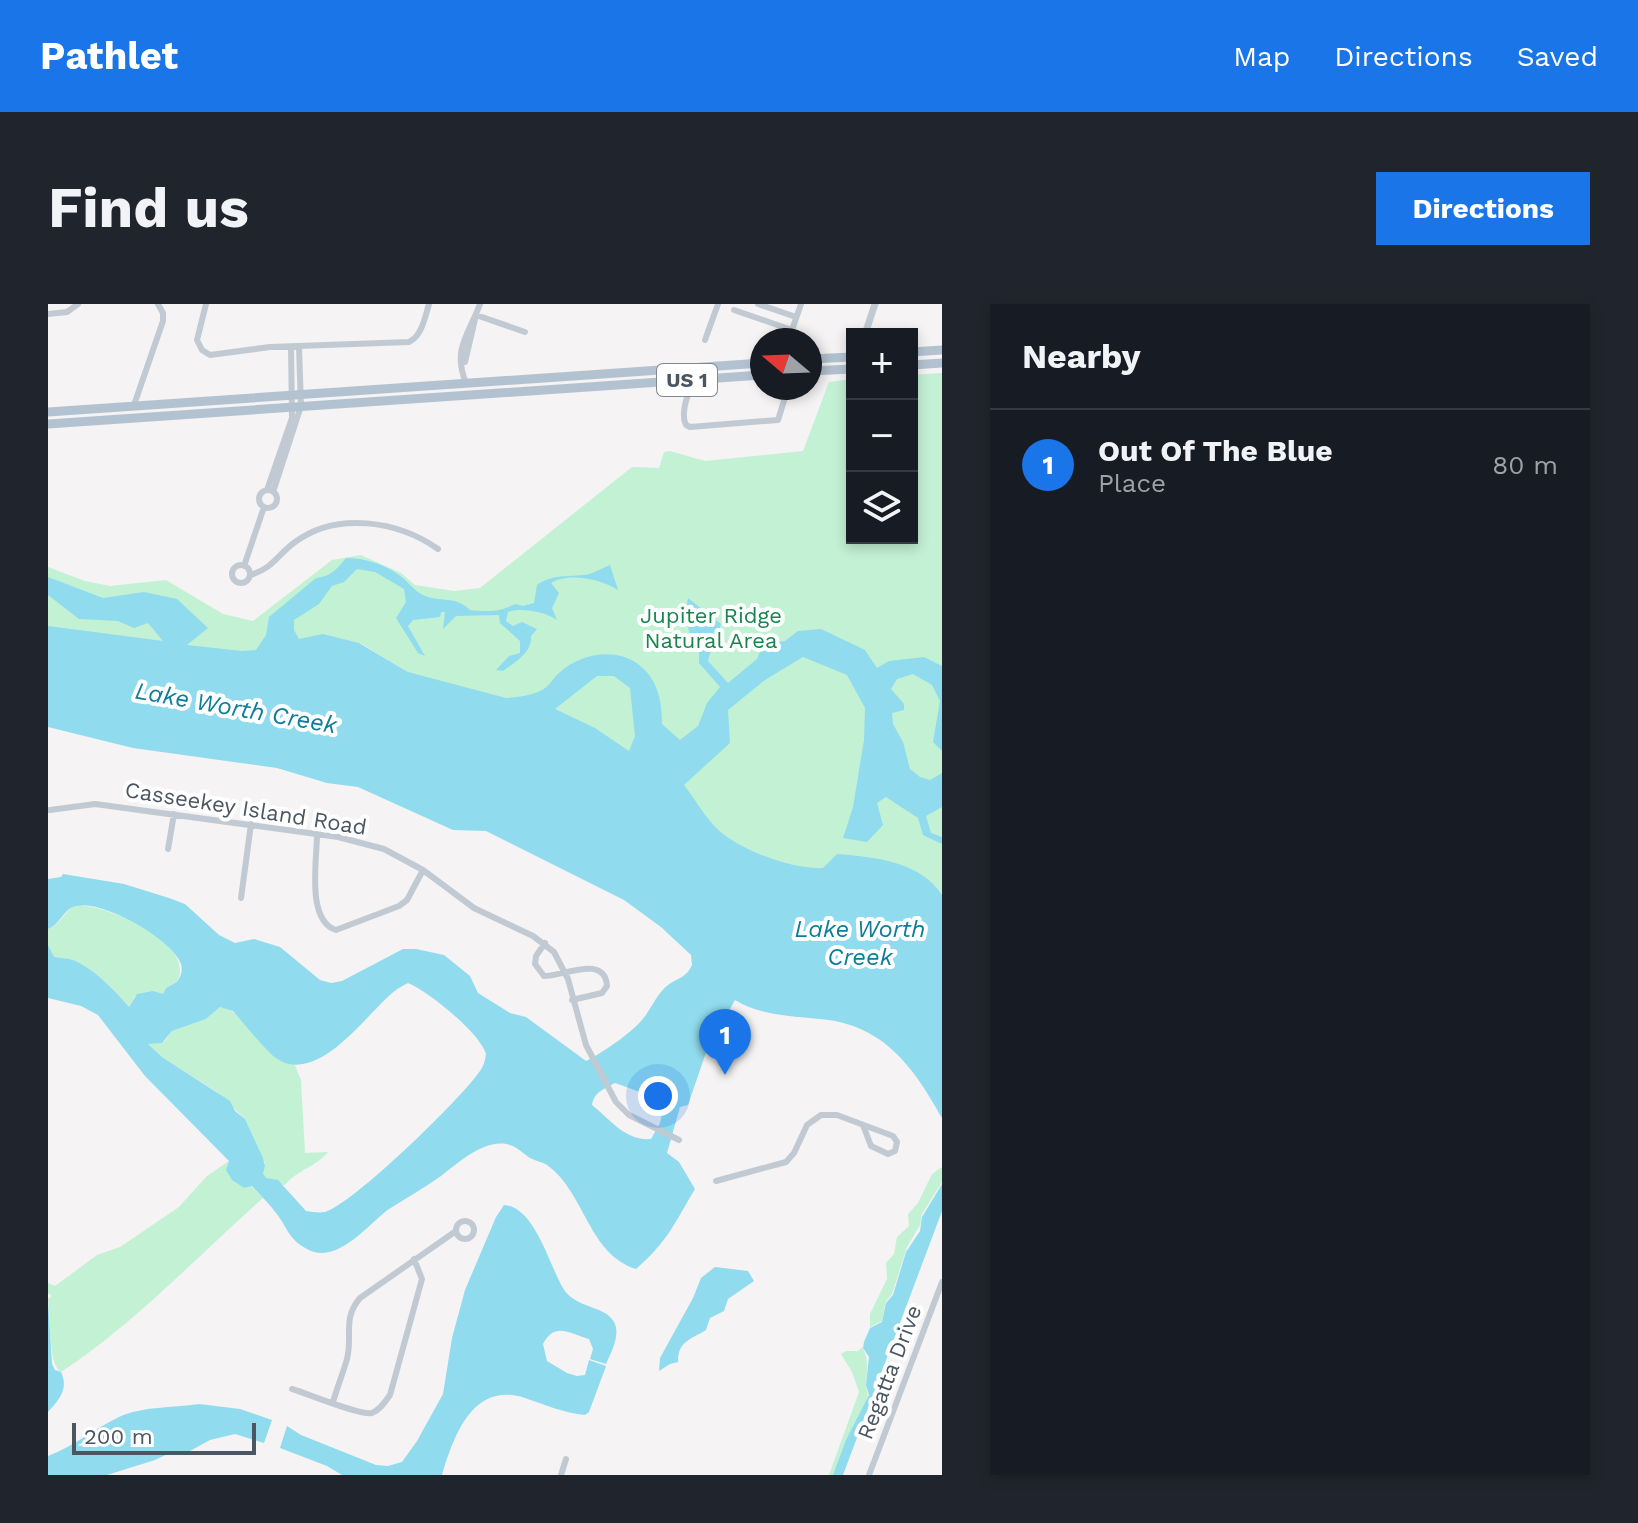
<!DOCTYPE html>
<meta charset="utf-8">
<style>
body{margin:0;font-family:"Work Sans",sans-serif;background:#20242c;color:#f1f3f6}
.controls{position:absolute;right:24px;top:24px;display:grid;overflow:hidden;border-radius:0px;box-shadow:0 4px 12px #0003}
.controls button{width:72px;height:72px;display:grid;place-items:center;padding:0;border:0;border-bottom:2px solid #363941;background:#171b24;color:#f1f3f6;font:40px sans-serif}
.compass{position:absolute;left:702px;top:24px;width:72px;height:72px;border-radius:50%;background:#171b24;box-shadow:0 4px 12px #0003;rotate:289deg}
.scale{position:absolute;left:24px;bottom:20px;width:184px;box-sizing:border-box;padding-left:8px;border:4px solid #4a5661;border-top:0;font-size:22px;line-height:28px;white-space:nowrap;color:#4a5661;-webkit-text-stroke:6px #fff;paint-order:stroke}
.you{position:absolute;left:610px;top:792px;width:28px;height:28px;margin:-20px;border:6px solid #fff;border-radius:50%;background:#1a73e8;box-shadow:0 0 0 12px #1a73e833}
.badge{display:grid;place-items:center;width:52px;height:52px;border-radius:50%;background:#1a76e8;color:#fff;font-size:26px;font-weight:700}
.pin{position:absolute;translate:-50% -66px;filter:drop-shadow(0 2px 4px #0008)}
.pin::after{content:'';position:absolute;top:42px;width:28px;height:24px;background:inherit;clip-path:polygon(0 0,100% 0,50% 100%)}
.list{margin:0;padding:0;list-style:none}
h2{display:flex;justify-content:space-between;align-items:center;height:104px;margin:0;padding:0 32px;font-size:34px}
h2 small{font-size:26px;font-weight:400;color:#9ea1a6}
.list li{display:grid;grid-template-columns:52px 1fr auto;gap:24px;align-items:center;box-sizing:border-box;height:112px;padding:0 32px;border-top:2px solid #363941}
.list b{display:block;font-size:30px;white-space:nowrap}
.list p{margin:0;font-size:26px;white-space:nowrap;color:#9ea1a6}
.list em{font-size:26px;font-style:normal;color:#9ea1a6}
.icon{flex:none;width:44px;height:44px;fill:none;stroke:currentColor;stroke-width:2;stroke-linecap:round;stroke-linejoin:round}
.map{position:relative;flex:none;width:894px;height:1171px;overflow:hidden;border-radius:0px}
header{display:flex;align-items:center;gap:48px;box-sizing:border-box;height:112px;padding:0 40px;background:#1a76e8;color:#fff}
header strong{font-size:38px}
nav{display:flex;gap:44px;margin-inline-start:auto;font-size:28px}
.intro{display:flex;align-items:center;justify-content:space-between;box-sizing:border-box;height:192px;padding:0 48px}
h1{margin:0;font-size:56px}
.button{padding:20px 36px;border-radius:0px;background:#1a76e8;color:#fff;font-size:28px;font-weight:700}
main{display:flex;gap:48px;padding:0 48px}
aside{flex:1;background:#171b24;border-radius:0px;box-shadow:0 4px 12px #0003}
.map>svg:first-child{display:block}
</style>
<header>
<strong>Pathlet</strong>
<nav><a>Map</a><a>Directions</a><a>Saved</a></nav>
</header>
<div class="intro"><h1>Find us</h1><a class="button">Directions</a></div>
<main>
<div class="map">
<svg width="894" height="1171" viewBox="0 0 894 1171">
<rect width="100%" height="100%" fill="#f5f3f3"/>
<path fill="#c3f1d4" d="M894,69V636L798,598L360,368L312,339L197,352L0,328V263L37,277L62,282L118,276L175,310L205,317L284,256L313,251L353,269L367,281L406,287L432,284L584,163L611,164L616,148L622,147L657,157L755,147L781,78L804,75V234H864V71Z
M29,601C59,601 150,639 129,678L118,684L115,690L87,692L81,703C69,687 44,664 25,656C19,654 12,654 5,653L0,641V625C13,621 16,606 29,601Z
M172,703C196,704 210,752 246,759L253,776L257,849L280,848C269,862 249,866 237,881L217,878L215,870L217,859L197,815L169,788L114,753L100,740L117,737L124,727L158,715Z
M181,857L179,864L184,876L196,884L203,882L215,894C147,954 89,1018 13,1068C0,1061 3,1013 0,995L4,992L0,989V979L7,982L49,951L72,943L131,903L159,872Z
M894,863V878L874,910L872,921L859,943L844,990L838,997L834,1017L822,1023V1010L839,975L838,959L846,950L849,933L861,922L860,910L870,899L884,870Z
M814,1043C824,1058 815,1075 820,1092L787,1171H781L811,1088L804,1068L793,1050L798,1047H810Z"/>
<path fill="#90dbee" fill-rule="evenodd" d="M298,254C316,254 336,260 351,271C360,277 366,287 375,291C391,299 408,291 422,306C439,308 452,308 467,300L475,302L486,299L489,281C505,270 518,273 536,271C545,270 554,264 562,261L570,286C553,275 521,268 503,279L511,289L504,304L509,316C498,308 473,303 460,308L458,317L465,322L474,318L489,325L483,332C484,349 467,358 455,367L448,366L461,352L472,349V337L452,319L451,311L408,312L395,325L397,308H393L392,313L365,316L360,322L377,352L370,349L348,314L358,298L356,285L327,268L309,265L296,278L284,282L271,300L246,316V326L251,335L275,330L311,339L360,368L458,394C470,393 482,392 494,386C501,383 505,374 511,369C532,350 566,343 590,360C610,375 614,397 614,420L632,436L650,422L659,399L672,383L651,359V344C638,333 637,309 640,294L673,320C670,337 663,342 660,357L680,379L709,355L715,340L737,337L750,327L773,325L817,346L829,364L841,357L876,353L894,362V447L885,438L892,397L884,381L865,370L849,375L843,385L856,400V406L844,409L845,420L855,438L862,465L872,473L882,476L894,469V503L878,512L883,529L894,533V540L875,531L870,514L838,493L829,499L835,521L819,538L795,534L805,503L816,436L817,404L799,371L755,353L717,376L680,406L682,439L636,481C648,496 660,519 675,530C698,548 747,566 775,564L789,550C826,553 872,557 894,591V814C865,762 835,720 771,715C743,712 711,711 687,696L679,710L682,713L673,726L666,725L640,801L632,803L619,849L631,858L647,885C626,920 620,937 588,965C540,950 537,888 499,861C494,858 488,857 482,854C476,850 469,843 462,841C438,833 410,859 393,872C376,884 358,894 341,905C320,920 289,962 259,945C240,935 240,924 228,909C221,899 212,891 204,882L196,884L184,876L178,866L181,857L97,772L50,711L33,702L0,694V641L6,653C12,654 19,654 25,656C44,663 69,688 81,703L89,690L105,687L115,690L118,684L129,678C133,672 135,667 133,660C125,635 53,595 28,602C15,605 13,620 0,625V575L13,573L15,570L76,580L121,594L137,600L171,631L187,639L206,635L232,643L272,676L283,679L294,677L355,645H368L396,651L422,672L430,689L462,709L478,713L538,757C554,749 582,730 594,716C603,706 609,689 620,681C630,674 639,673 644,661L643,651L613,623L576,596L438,527L405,526L310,483L279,479L229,464L85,444L0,423V322L115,337L100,319L86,324L70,317L31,315L0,291V273L55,294L96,288L129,295L160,324L139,341L194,347L208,346L218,331L221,313L268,274C282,273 289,265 298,254ZM549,372H566L582,384L587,432L581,447L547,424L507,405ZM360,679C380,687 432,729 438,750C437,756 436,762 432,767C413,795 305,900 277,908C271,909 264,908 258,907L230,876L218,874L215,870L217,862L215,854L197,815L187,807L182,797L114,753L100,740L114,739L124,727L158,715L172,703L185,707C197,721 209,736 222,749C256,783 300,734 322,711C334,699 344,686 360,679ZM567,779L614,796L616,800L612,819L603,835C577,837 563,816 544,801C546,788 556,785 567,779Z
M894,880V907L795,1171H785L798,1136L821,1091L818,1081L821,1053L815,1044L816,1038L822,1024L834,1018L838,999L845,991L858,948L872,927L874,913Z
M456,901C487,903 501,961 515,984C527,1005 557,1001 566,1018C573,1031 563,1048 558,1060L542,1055L545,1045L541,1035C522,1030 507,1017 495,1040L499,1057L519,1069L529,1072L537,1071L541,1056L558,1062L541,1108L537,1111C516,1109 498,1101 477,1094C425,1077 406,1131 394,1171H294L279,1162L232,1144L239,1122L253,1131L328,1161L340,1162L354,1158L369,1137L395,1090L404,1034L417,986L448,913Z
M667,963L700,967L706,977L680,995L676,1007L662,1014L658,1026C642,1036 630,1037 630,1058L622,1060L611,1067L612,1054L645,994L653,974Z
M0,997L4,1060L7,1066L13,1068C21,1085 11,1096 0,1108Z
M151,1100L192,1105L224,1116L216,1139L187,1130L162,1136L142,1147H126L107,1156L59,1171H0V1152C26,1142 46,1125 71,1113C95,1102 124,1104 151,1100Z"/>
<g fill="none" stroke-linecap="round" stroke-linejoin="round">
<path stroke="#c1cad2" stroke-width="6" d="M158,0L149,36L154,46L162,51L222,43L361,38C374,32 377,13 381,0
M710,0L748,13
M686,6L744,26L753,0
M0,10L19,8L30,0
M657,36L670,0
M417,58L428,11L477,28
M648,76C640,86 632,109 638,121L642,123L730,116L740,84
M418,79C404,45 421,30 432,0
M86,101L115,17V9L110,0
M211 195a9 9 0 1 1 18 0a9 9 0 1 1-18 0Z
M219,186L244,114L243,43
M225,188L253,102L251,43
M184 270a9 9 0 1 1 18 0a9 9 0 1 1-18 0Z
M196,262L216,203
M202,271C226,264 229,251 247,238C289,207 350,217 390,245
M2,506L47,500L290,533L336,545L375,566L426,604L485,632L506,648L520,675L538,741L568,798L581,811L631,836
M269,530C269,557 258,616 288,626L351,602L359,596L375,566
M120,545L126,510
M193,594L203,520
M497,639L488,652L487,660L496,672C516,672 557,650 559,682L554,689L524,696
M668,877L738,858L746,849L759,821L773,811H789L845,832L849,838L847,847L840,850L823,842L815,821
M408 926a9 9 0 1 1 18 0a9 9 0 1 1-18 0Z
M244,1085C258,1089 313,1112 324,1109C332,1106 337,1098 342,1091L374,975L366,955
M285,1098C289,1084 295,1069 299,1055C305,1032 294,1015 312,994L408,927
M513,1171L518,1155
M821,1171L894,978"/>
<path stroke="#c1cad2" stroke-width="7" d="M817,30L827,0"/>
<path stroke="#b3c2d1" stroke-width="9" d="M864,48L894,46
M762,55L804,53
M864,61L894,59
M762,67L804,65
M0,108L714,59
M0,120L714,71"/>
</g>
<g text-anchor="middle" stroke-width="8" stroke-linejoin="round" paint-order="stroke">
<rect fill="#fff" stroke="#808990" stroke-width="2" x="609" y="60" width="60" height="32" rx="6"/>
<g font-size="20" font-weight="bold" fill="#4a5661">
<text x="639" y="83">US 1</text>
</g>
<g font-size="22" fill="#17854d" stroke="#fff">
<text x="663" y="319">Jupiter Ridge<tspan x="663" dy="25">Natural Area</tspan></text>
</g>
<g font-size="22" fill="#4a5661" stroke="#fff">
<text transform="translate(198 504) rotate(9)" y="8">Casseekey Island Road</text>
<text transform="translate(841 1068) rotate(-69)" y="8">Regatta Drive</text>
</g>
<g font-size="24" font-style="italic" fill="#0c7e9a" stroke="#fff">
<text transform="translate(188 404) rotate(10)" y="8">Lake Worth Creek</text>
<text x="812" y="633">Lake Worth<tspan x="812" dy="28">Creek</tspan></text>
</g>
</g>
</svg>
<div class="controls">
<button>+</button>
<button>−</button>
<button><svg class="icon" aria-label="layers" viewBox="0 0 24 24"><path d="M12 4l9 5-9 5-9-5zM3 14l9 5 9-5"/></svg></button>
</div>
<svg class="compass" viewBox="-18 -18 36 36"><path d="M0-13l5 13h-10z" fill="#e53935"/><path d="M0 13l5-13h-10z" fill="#9ea1a6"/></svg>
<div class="scale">200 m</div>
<div class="you"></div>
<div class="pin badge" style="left:677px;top:771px">1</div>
</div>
<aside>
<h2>Nearby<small></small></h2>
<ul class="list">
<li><span class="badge">1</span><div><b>Out Of The Blue</b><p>Place</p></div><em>80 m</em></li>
</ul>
</aside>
</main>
